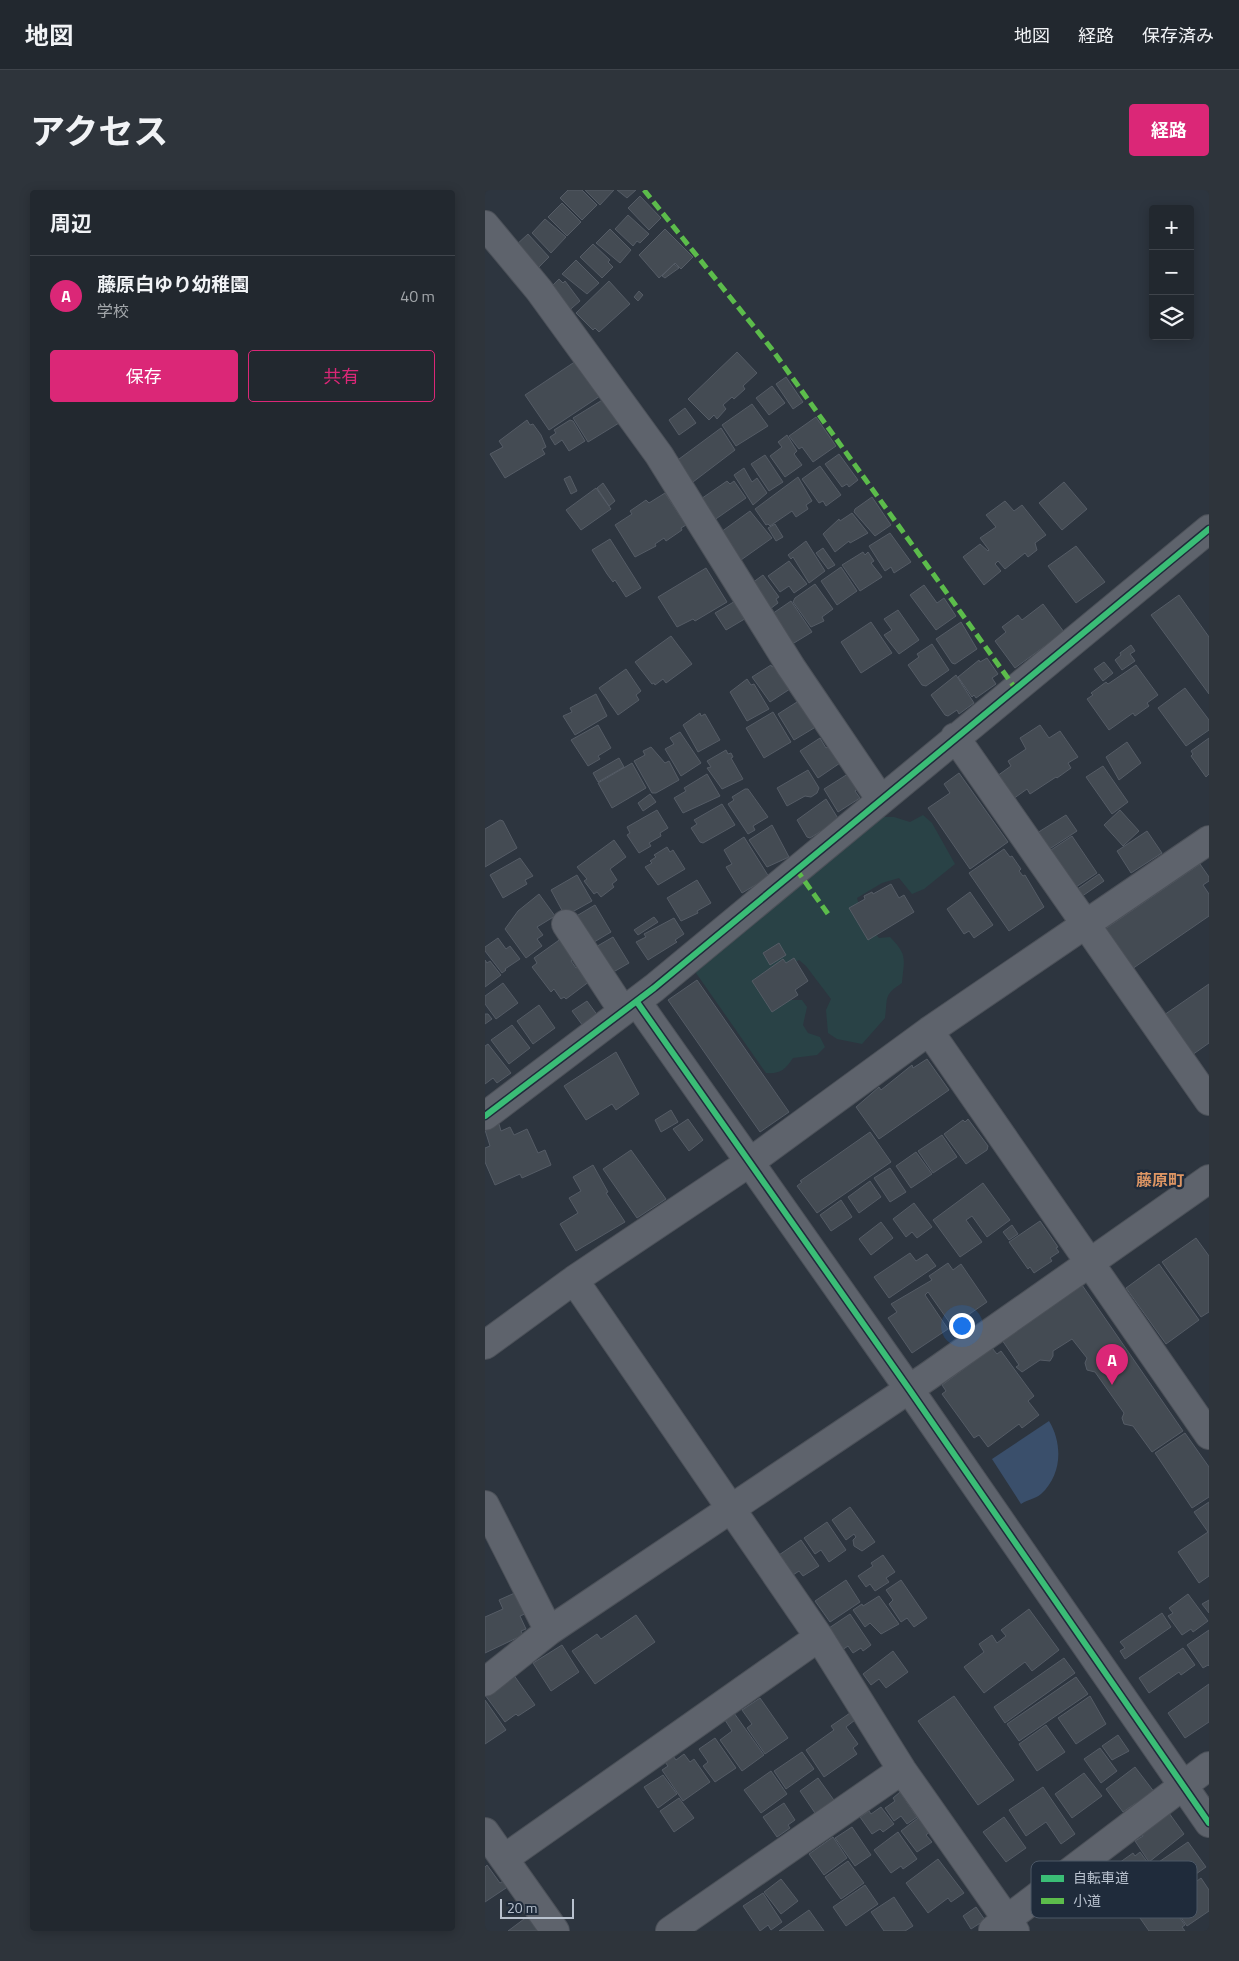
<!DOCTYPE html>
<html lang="ja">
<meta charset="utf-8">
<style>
body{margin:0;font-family:"Titillium Web","Noto Sans JP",sans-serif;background:#2e343b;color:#f1f3f6}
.controls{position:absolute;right:15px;top:15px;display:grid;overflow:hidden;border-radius:5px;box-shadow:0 2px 12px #0003}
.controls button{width:45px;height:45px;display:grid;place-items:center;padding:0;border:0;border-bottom:1px solid #3f444b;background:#22282f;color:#f1f3f6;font:25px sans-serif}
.scale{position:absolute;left:15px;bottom:12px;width:74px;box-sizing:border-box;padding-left:5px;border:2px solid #b8c1ce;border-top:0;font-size:14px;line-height:18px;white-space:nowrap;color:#b8c1ce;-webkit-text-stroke:4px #1f2b3b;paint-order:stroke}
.you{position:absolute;left:476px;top:1135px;width:18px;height:18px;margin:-12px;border:4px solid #fff;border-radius:50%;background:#1a73e8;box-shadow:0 0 0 8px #1a73e833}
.badge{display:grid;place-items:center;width:32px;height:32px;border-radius:50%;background:#db2777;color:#fff;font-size:16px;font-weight:700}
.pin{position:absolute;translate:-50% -41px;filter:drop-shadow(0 1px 2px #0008)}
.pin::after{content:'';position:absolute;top:26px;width:18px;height:15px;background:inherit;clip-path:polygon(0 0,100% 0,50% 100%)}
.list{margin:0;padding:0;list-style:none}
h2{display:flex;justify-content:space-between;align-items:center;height:65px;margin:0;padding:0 20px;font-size:21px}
h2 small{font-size:16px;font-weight:400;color:#a2a6aa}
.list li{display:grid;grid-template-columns:32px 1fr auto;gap:15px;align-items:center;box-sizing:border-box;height:80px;padding:0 20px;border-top:1px solid #3f444b}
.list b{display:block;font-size:19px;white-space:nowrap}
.list p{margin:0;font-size:16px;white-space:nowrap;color:#a2a6aa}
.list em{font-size:16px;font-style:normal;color:#a2a6aa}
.actions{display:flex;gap:10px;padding:15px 20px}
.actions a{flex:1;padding:11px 0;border:1px solid #db2777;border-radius:5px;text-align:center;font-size:18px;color:#db2777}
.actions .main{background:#db2777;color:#fff}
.icon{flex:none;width:28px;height:28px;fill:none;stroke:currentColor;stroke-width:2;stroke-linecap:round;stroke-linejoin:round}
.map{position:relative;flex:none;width:724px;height:1741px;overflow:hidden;border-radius:5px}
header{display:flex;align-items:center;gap:30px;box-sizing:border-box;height:70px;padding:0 25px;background:#22282f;border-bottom:1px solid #3f444b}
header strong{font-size:24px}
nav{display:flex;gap:28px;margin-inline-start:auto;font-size:18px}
.intro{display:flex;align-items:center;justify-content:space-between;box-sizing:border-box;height:120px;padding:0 30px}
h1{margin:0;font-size:35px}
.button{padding:12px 22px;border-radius:5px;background:#db2777;color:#fff;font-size:18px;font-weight:700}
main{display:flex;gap:30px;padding:0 30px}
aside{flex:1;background:#22282f;border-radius:5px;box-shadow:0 2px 12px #0003}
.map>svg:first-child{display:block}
</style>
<header>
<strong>地図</strong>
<nav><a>地図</a><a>経路</a><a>保存済み</a></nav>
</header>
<div class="intro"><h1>アクセス</h1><a class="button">経路</a></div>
<main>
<aside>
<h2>周辺<small></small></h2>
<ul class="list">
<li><span class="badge">A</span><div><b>藤原白ゆり幼稚園</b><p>学校</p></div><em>40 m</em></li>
</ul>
<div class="actions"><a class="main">保存</a><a>共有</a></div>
</aside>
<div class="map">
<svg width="724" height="1741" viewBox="0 0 724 1741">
<rect width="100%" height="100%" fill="#2d353f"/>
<path fill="#294246" d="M438,625L447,633L470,674L439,699L427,704L414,688L397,693L372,708L378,728L394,748L405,747C423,765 419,769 417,793C398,805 403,808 400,828L377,854L352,849L343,843L341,820L346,809L321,776L314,770L276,789L287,810H317L322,817L318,835L323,843L335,847L340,857L332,865L308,868C300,880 295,884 281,883L211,783L214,771L357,652L375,646L394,627H409L425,632Z"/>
<path fill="#3a4f6b" d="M564,1231C578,1254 577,1285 556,1304C550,1309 544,1309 536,1314L507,1269Z"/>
<path fill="#444b53" stroke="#555c66" d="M83,0H97L112,15L97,30L75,8Z
M100,0H129L115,15Z
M132,0H151L142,8Z
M155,6L176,28L164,40L143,18Z
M77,13L96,32L82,46L63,27Z
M143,25L164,44L155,53L152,51L148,56L130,39Z
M60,29L81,47L66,63L47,43Z
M125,39L146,60L135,73L111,53Z
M180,39L208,67L196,79L190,73L174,88L154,65Z
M43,44L64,67L50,81L30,56Z
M108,54L125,70L123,72L128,77L117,88L95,67Z
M91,70L114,93L102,104L77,84Z
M189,74L194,78L180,88L177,86Z
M74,89L78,93L80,91L95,111L80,124L65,98Z
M124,91L145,114L114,142L110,138L108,140L91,123Z
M154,101L158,105L153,111L149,107Z
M252,162L272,183L258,196L260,199L249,209L247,207L238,215L241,219L232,229L229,225L224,230L203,209Z
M94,169L118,204L64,240L40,205Z
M301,187L318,212L308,219L291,194Z
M287,196L300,213L284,225L271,208Z
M119,209L134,233L103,252L88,228Z
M267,214L283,236L251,256L237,235Z
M200,218L211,233L194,245L184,230Z
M331,227L351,256L328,272L317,257L314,259L304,246Z
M42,230L45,235L48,234L56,245L61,257L57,259L60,264L20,288L5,264L18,257L14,251Z
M85,230L88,231L100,251L84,261L77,250L70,255L65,247L71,243L69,240Z
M236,238L250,260L208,292L204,290L190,272Z
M302,245L312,261L309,264L317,275L300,287L285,266L297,257L293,252Z
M354,264L373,290L364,297L362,294L357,297L340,274Z
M280,265L298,292L284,301L266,274Z
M335,276L356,305L341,316L338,311L334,313L317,289Z
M259,278L267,292L272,288L282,303L268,315L249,285Z
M85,286L92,301L86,304L79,289Z
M313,287L327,311L321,315L323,319L311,327L307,321L285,336L283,334L281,335L270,319Z
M242,291L245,294L249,291L261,308L225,333L213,311Z
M579,292L602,319L577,340L554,313Z
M118,293L130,311L124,316L112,298Z
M111,298L126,319L96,340L81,320Z
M180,303L201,335L196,338L197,340L181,351L179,348L170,354L171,356L150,367L130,335L147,324L145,321L161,310L164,313Z
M387,307L406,335L390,346L369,322L370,319Z
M520,311L529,321L537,315L561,345L550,353L552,360L543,367L540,363L520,379L513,371L510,374L516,381L499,395L478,367L495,354L503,361L504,360L495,348L511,337L501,325Z
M265,321L287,348L256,370L236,342Z
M367,323L383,343L365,353L364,351L350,362L338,344L354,329L355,331Z
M290,334L298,347L291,351L283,338Z
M405,343L426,372L409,383L406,377L400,381L384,356Z
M125,349L156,398L141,407L130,390L128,392L122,384L107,360Z
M321,351L340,381L324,393L308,367L306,369L303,365Z
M591,356L620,392L591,413L563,376Z
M338,358L350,375L343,379L331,363Z
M378,362L380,365L383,362L389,371L386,373L397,387L375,401L357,375Z
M304,371L322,394L309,403L304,396L295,402L283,386Z
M356,377L372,401L352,415L336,391Z
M221,378L242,412L210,431L208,429L192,437L173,407Z
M278,385L294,407L291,409L293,413L281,422L267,393Z
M330,394L348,419L337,427L339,431L326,437L308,412L310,408Z
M439,395L452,413L459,408L471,426L451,440L425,405Z
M694,405L724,447V504L666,425Z
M252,410L263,427L241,440L230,423Z
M306,411L327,442L304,456L284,426Z
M558,414L579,442L530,478L510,451L521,442L517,437L533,425L537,430Z
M413,420L434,450L414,464L399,445L407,440L399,429Z
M386,432L407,463L376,483L356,452Z
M476,432L492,459L470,474L467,473L451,449Z
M186,446L207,474L181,493L178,489L170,495L169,493L167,494L150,472Z
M447,454L464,480L441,496L437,495L423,475L434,467L432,464Z
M646,455L650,461L645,464L650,471L637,480L630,470L636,465L635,463Z
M502,468L513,484L507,488L511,494L491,508L489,505L487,507L473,487L494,470L495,472Z
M619,472L628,483L618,491L609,479Z
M292,474L308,497L285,512L267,487L286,475L287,477Z
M651,475L673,505L662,513L664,516L650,526L648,523L624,540L602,509L608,505L606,503L621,492L623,494Z
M141,479L156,501L151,505L154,510L133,525L114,498Z
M471,485L489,513L474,524L472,520L463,526L460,525L446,505Z
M262,489L266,495L269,494L284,519L262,531L245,502Z
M700,498L724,530V540L701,556L673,518Z
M111,504L122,526L90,545L78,526L87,522L85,518Z
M312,512L334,535L309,550L293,524Z
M288,522L306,552L279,568L261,538Z
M215,523L216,526L220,524L235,550L213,562L198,535Z
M113,535L126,558L113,566L115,569L103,576L86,550Z
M555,535L564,548L575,541L593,567L583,573L586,578L572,588L571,587L545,604L542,599L528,609L512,586L526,576L523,571L541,559L535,548Z
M195,542L216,573L196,586L180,559L189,554L185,548Z
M335,548L341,558L347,554L358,571L333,588L315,561Z
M724,548V584L721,587L706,566L708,564L706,561Z
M642,552L656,573L634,590L621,567Z
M166,557L180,573L184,571L194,590L171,603H167L149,571L160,565L158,561Z
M241,560L243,564L246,563L248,567L246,568L258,589L237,599L222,578L226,577L222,571Z
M134,568L139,577L113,592L108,583Z
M147,573L161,598L127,618L113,593Z
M618,576L643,612L627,624L601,587Z
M323,580L334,598L332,603L326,607L320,606L302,616L292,598Z
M366,582L375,597L370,601L375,608L353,622L339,599Z
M474,583L523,652L485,679L443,618L465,603L459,594Z
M222,584L235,606L198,623L189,608L201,601L199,598Z
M260,599H263L283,627L268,636L270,640L263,644L243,614L249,610L247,607Z
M165,604L171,612L158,621L153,613Z
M341,609L354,630L325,648L322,647L312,630Z
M237,614L250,635L218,653L215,652L206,638L212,634L209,630Z
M172,620L183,638L175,643L176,646L164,653L166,656L154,663L142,645L145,643L142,637Z
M635,620L654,641L638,656L619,635Z
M581,625L592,641L563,660L552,643Z
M15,630L18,631L32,658L0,677V639Z
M287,635L304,667L282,677L264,650Z
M662,641L677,663L646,683L632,661Z
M587,646L612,683L588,699L563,662Z
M259,647L284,687L257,703L241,677L247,674L239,660Z
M129,650L141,667L125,679L132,690L127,694L129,697L116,707L112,702L109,704L99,691L102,689L92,677Z
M182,657L185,662L188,660L200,679L173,695L160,677L167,673L165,671L171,667L169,665Z
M519,659L525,667L527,666L536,679L534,681L538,686L540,685L559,717L524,741L484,683Z
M35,668L48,686L40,690L42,694L18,708L5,685Z
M715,674L724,687V691L718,695L724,704V726L647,779L620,739Z
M614,684L619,691L596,707L591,700Z
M92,685L107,711L80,726L66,700Z
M212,690L226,713L212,721L213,723L196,731L182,708Z
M406,694L414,708L419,705L429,722L383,750L364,718L380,709L379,706L387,702L388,704Z
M485,702L508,735L489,748L484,741L479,744L462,719Z
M54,704L70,726L52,737L58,745L52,749L57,756L41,768L20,739L33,721Z
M110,715L126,742L99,758L83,731Z
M169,727L173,732L153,745L149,740Z
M189,728L199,744L190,750L192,752L163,770L151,752L161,747L159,744Z
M128,747L144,773L118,788L102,762Z
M13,748L21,759L25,756L35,769L20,779L21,780L17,783L0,761V757Z
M77,748L91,767L86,771L91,778L94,776L105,791L81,809L79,807L76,809L69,799L66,802L47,777L52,773L49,768Z
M294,753L301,765L285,775L278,763Z
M309,768L323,791L310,800L313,805L287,822L267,791L298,769L301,773Z
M0,770L2,773L5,771L16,785L0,797Z
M212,790L304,922L275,942L183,810Z
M18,793L33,813L11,829L0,814V806Z
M724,794V853L707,865L679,825Z
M102,811L113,826L98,836L87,821Z
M54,815L70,838L48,854L32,831Z
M0,824H3L7,829L0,834Z
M27,835L45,858L24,874L6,850Z
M3,854L26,883L12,893L8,888L0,894V856Z
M131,862L154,904L131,920L127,914L101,930L79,896Z
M442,869L464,900L394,949L371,917L394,897L396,900L427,875L428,878Z
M186,920L193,932L176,942L170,930Z
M203,929L218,950L204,961L188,939Z
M483,929L503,956L502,960L481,974L459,944L478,930L480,932Z
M14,934L16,941L25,937L29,945L42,939L53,963L60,960L66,975L37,988L35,984L10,995L0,972V958L5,956L0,940Z
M385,942L406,972L332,1023L312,996L317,992L315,991Z
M457,945L472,967L448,983L433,961Z
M146,960L181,1009L152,1028L118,979Z
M431,962L447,984L426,998L411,976Z
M108,975L123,1002L121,1003L140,1032L91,1061L75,1034L93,1023L84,1008L96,1001L88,987Z
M405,978L421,1002L405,1012L389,988Z
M385,991L396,1007L374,1023L363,1007Z
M498,993L525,1030L502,1047L487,1026L481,1030L497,1052L475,1067L448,1030Z
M356,1010L367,1027L346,1041L335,1025Z
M429,1013L447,1037L432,1048L427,1042L421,1047L408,1029Z
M555,1031L573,1057L571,1058L574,1062L565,1068L567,1071L549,1083L545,1077L543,1079L524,1052Z
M396,1032L408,1048L386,1065L374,1049Z
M527,1035L533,1044L524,1050L518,1042Z
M711,1048L724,1066V1122L716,1127L677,1072Z
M425,1063L431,1071L442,1064L451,1076L404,1108L389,1087Z
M463,1073L468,1080L476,1074L502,1112L467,1136L443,1102L440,1105L463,1139L427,1163L403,1128L412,1122L406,1114L447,1090L444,1086Z
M674,1074L714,1130L681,1154L641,1098Z
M597,1095L698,1241L667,1262L648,1236L639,1234L637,1228L639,1223L610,1182L602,1180L600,1173L602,1168L587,1149L568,1161V1166L565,1171L555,1170L537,1182L531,1177L534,1175L517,1150Z
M507,1158L512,1164L516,1161L549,1206L543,1211L554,1225L537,1238L534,1234L503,1257L494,1245L489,1248L457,1204L461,1201L457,1195Z
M700,1243L724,1277V1307L707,1318L670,1263Z
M724,1312V1386L714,1393L693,1362L723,1342L709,1322Z
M365,1317L390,1352L377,1361L369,1356L368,1350L371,1347L369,1344L361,1350L347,1330Z
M342,1332L361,1360L344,1372L336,1360L330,1364L319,1348Z
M316,1350L334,1376L318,1386L314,1381L305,1387L291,1367Z
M398,1365L410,1382L401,1388L404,1392L390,1401L385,1394L381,1397L373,1386L388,1376L386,1373Z
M361,1390L375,1412L345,1432L330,1411Z
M416,1390L442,1428L429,1437L422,1428L416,1432L404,1414L408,1410L401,1400Z
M32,1402L42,1423L35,1426L41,1439L36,1441L38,1445L0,1463V1427L18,1419L14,1410Z
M703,1404L723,1431L708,1442L706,1439L697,1445L683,1426L688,1423L684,1418Z
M394,1406L414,1434L396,1444L385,1433L380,1437L368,1420L377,1414L378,1416Z
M724,1410V1423L717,1414Z
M544,1419L574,1460L547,1481L540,1472L499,1503L479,1477L499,1462L494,1454L507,1445L512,1453L521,1446L516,1440Z
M677,1423L686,1437L640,1469L635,1461L640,1458L635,1452Z
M365,1424L386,1455L378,1461L376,1458L368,1463L363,1456L357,1460L341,1440Z
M151,1425L170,1452L110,1494L87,1461L112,1444L116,1449Z
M724,1440V1476L723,1475L718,1478L702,1455Z
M77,1455L94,1482L66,1501L48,1473Z
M698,1458L710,1475L696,1485L694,1482L664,1503L654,1488Z
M408,1461L423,1482L401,1498L394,1489L386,1495L378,1484Z
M579,1468L590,1483L520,1533L509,1517Z
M28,1484L50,1515L33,1526L31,1524L20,1532L0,1505Z
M591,1487L603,1504L534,1551L522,1534Z
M724,1494V1532L700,1548L683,1523Z
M469,1506L529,1590L493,1615L433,1531Z
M605,1506L621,1534L591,1554L573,1528Z
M275,1508L303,1548L280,1564L262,1538L267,1534L257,1520Z
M0,1510L21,1540L0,1554Z
M249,1523L279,1565L257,1581L235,1550L247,1541L240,1530Z
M365,1523L370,1530L361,1537L373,1554L368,1558L372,1564L339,1587L321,1560L349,1540L346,1536Z
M561,1535L580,1562L552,1581L534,1554Z
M633,1545L644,1561L627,1570L617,1556Z
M230,1548L251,1578L230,1592L218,1576L223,1572L214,1559Z
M615,1558L632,1581L616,1593L599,1569Z
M317,1562L329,1579L301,1599L289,1581Z
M199,1564L205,1572L209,1569L225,1592L198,1611L177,1580L183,1576L180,1572L188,1566L191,1570Z
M650,1577L670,1603L653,1616L651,1613L638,1622L621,1599Z
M286,1581L302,1604L276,1623L259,1600Z
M599,1583L617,1606L587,1628L570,1604Z
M178,1585L192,1604L173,1618L159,1597Z
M333,1588L351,1613L332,1626L315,1601Z
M558,1597L590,1644L576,1654L561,1632L541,1646L524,1620Z
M415,1602L432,1627L422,1634L416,1626L409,1631L400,1618L410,1611L408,1608Z
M194,1608L209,1628L189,1642L175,1621Z
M299,1613L310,1630L303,1635L305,1638L292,1647L278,1627Z
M396,1617L409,1634L398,1642L395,1639L387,1644L375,1627L384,1621L386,1624Z
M684,1623L699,1644L664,1672L650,1651L658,1646L656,1642Z
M437,1625L447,1640L441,1645L447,1652L432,1662L416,1641Z
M519,1627L541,1658L521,1672L498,1642Z
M367,1637L386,1665L370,1676L350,1648Z
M413,1642L432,1669L418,1679L416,1676L406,1683L389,1660Z
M348,1647L362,1668L339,1685L324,1664Z
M703,1652L721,1677L685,1702L668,1676Z
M655,1662L676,1691L646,1711L636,1697L639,1695L627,1678L648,1663L650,1666Z
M453,1669L479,1703L466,1712L463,1708L443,1723L421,1693Z
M363,1671L379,1693L356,1709L340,1687Z
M2,1675L15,1693L20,1690L24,1696L0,1712V1677Z
M716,1688L724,1700V1721L702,1736L684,1710L706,1692L708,1694Z
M296,1689L313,1711L296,1724L279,1702Z
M380,1695L393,1714L361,1736L348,1717Z
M278,1703L297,1732L286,1740L283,1735L275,1741L258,1716Z
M409,1707L428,1736L420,1741H399L386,1722Z
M682,1710L700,1735L697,1737L700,1741H664L655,1728Z
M491,1717L500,1730L486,1739L478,1726Z
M324,1720L339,1741H294Z
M43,1726L54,1741H23Z"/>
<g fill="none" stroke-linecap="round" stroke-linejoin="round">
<defs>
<path id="minor" d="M0,35L54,100L174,265L306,477L396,610
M470,547L724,911
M81,734L138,821
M152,812L424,1199L724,1633
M444,841L724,1245
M0,926L169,798L724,339
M89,1090L334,1447L417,1580L530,1741
M0,1155L89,1090L265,972L444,841L724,650
M0,1315L64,1441
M0,1492L64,1441L442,1187L724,989
M0,1642L70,1741
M20,1668L334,1447
M508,1740L724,1576
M185,1741L417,1580"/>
</defs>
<use href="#minor" stroke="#4c5159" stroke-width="30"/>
<use href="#minor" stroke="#5e636c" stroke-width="28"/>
<path stroke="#5cbc4b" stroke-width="5" stroke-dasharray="10 5" stroke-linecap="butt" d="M159,0L286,158L530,498
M311,679L343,724"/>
<defs>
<path id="cycleway" d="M152,812L424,1199L724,1633
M0,926L169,798L724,339"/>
</defs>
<use href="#cycleway" stroke="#1f2b3b" stroke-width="9"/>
<use href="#cycleway" stroke="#3abd76" stroke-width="6"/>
</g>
<g text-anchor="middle" stroke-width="5" stroke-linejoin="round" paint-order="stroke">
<g font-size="16" font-weight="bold" fill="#de9664" stroke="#1f2b3b">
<text x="675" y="996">藤原町</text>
</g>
</g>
<rect x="546" y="1671" width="166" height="57" rx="8" fill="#1f2b3b" stroke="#4d5867" stroke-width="1"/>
<rect x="556" y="1685" width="23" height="7" fill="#3abd76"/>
<rect x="556" y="1708" width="23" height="6" fill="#5cbc4b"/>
<g font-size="14" fill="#b8c1ce">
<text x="588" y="1693">自転車道</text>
<text x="588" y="1716">小道</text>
</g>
</svg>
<div class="controls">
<button>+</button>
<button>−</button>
<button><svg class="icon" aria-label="layers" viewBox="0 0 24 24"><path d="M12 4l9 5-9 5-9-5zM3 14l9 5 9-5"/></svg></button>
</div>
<div class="scale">20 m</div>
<div class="you"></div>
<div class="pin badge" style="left:627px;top:1195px">A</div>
</div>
</main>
